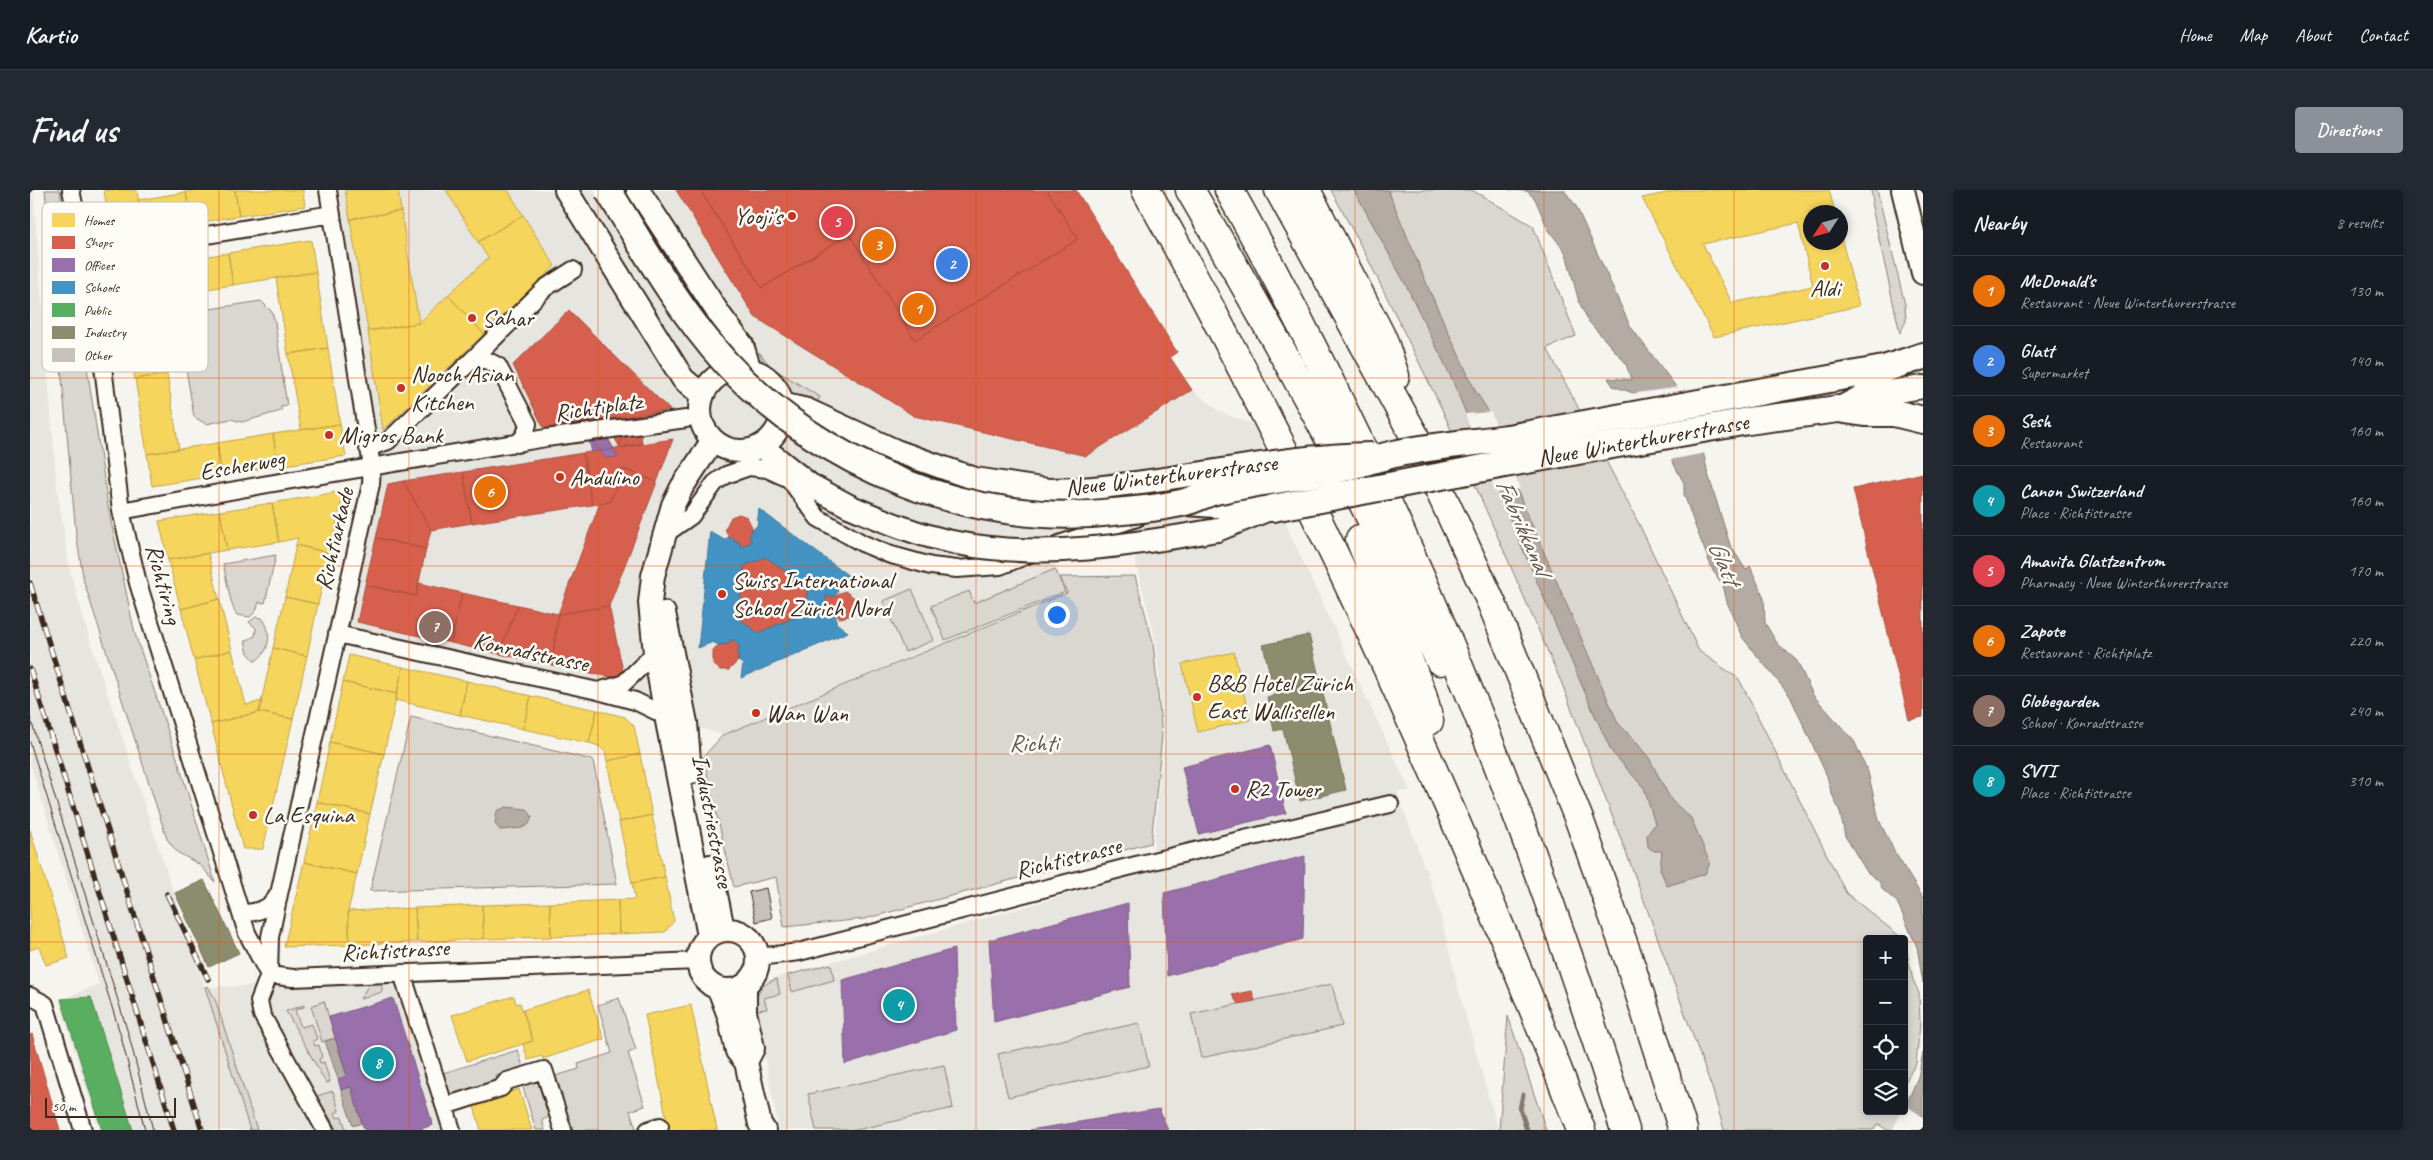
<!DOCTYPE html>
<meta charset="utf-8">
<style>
body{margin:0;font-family:Caveat,sans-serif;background:#242831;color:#f1f3f6}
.controls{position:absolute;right:15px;bottom:15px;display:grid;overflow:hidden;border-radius:5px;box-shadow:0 2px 8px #0003}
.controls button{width:45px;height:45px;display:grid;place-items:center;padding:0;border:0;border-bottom:1px solid #363941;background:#171b24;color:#f1f3f6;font:25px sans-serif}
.compass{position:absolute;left:1773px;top:15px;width:45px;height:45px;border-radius:50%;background:#171b24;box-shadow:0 2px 8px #0003;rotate:234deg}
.scale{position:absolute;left:15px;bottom:12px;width:131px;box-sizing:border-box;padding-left:5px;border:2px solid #3b2a1e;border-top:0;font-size:14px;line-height:18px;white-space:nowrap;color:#3b2a1e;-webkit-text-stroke:4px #fdfcf7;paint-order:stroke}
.you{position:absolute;left:1026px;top:424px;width:18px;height:18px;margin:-12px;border:4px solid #fff;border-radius:50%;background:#1a73e8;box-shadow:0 0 0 8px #1a73e833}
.badge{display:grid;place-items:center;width:32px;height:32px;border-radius:50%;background:#8c9099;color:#fff;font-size:16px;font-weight:700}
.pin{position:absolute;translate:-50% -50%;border:2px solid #fff;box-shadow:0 1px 5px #0006}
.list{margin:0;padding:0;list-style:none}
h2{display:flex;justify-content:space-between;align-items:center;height:65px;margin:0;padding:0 20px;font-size:21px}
h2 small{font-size:16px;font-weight:400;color:#9ea1a6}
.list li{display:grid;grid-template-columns:32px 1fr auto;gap:15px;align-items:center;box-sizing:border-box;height:70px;padding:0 20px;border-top:1px solid #363941}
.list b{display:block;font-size:19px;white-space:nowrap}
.list p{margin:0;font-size:16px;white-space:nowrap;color:#9ea1a6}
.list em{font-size:16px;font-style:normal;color:#9ea1a6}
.icon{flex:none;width:28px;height:28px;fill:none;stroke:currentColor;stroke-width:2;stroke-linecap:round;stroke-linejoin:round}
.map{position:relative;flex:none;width:1893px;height:940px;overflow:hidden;border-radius:5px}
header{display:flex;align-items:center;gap:30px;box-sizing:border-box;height:70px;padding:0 25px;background:#171b24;border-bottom:1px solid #363941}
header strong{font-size:24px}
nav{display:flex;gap:28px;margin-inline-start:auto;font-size:18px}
.intro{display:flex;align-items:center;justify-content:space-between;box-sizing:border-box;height:120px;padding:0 30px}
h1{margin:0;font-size:35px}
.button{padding:12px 22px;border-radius:5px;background:#8c9099;color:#fff;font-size:18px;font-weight:700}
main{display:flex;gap:30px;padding:0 30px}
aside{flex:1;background:#171b24;border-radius:5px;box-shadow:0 2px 8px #0003}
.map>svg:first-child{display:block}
</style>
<header>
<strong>Kartio</strong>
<nav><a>Home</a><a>Map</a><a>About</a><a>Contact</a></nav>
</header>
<div class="intro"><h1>Find us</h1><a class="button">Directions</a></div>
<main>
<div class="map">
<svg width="1893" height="940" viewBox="0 0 1893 940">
<rect width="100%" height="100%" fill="#f5f4ee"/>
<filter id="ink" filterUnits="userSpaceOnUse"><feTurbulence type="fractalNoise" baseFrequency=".02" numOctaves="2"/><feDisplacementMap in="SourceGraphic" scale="10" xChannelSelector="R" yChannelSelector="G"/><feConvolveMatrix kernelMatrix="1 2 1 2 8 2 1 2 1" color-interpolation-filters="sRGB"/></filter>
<g filter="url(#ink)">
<path fill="#e7e5df" d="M0,0H3L27,298L40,381L62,457L175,797L369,792L418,940H69L29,810L69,794L0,573Z
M309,0H1046L1147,162L1140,167L1162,200L1190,222L1225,235L1260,344L1380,601L1367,602L1407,711L1429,802L1468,940H749L720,795L1121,681L1134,550L1126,451L1103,363L1025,375L1036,401L693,545L316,434L348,274Z"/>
<path fill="#dad6d0" stroke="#8a8077" d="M15,0H30L79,322L105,444L147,568L185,692L170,675L147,662L137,649L54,392L46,344Z
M1301,0H1442L1503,36L1546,146L1517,158L1610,336L1669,461L1709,489L1816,703L1873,749H1837V921H1873L1893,940H1857L1848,934L1843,940H1694L1683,901L1608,694L1532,494L1411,217L1338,69Z
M1841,0H1847L1875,115L1876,131L1870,143L1841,13L1843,12Z
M231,111L242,122L245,132L257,216L251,217V221L212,232L201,229L176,234L164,227L150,142L154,127L161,122Z
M729,162L742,178L790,207L787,212C778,210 769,209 760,206C748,202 734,174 729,162Z
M246,365L235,413L229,412L226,421L220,427L207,425C201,420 196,385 193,374Z
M1025,379L1035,402L915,450L901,416L939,401L944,413Z
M1105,386L1123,452L1132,546L1121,653L834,729L754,737L746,687L704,697L673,567L693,545L1037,403L1030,387Z
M882,399L904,450L875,462L853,411Z
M226,427L232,428C243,441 240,463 225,471L218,463L215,451L225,446L226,438L219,432Z
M381,527L563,570L587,694L340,701Z
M1874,750L1883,790L1889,803L1890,834L1886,873L1874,894Z
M801,774L804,790L762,802L758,785Z
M747,789L750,804L734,808L737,819L727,820C725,804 730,794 747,789Z
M352,793V802L330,809L339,794Z
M1302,794L1312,836L1171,868L1161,824Z
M178,796L185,809L227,940H220L175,797Z
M589,808L606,860L598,863L615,916L600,921L606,938L601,940H540L522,887L549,879L548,874L582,863L568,815Z
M294,811L305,848L292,852L281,816Z
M274,815V817L265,820L271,837L282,834L287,849L283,851L285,856L289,855L292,867L289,869L290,873L294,872L300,892L296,893L256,821Z
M1478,826L1516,940H1469Z
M1109,833L1119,876L978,907L968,864Z
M488,860L493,877L466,886L468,892L421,907L413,883Z
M914,875L923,918L826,940H786L778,904Z
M506,887L519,927L512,930L515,940H506L491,891Z
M303,901L309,921L305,923L307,928L312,927L316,940H307L287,906Z"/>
<path fill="#b4aca4" stroke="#84786e" d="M1324,0H1358L1400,102L1445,200L1457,219L1493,314L1588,533L1606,552L1619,568L1641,610L1661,628L1680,673L1675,684L1637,696L1630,679L1632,661H1624L1618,657L1617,645L1625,634L1614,598L1582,562L1566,528L1472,311L1421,187L1377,97Z
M1480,0H1534L1546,16L1600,136L1653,206L1667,234L1678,284L1700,355L1716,380L1720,376L1734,408L1735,433L1747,453L1767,471L1783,505L1824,551L1838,582L1849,630L1864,661L1893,708V793L1887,757L1867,712L1853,700L1849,691L1837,682L1815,646L1810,622L1801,602L1797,586L1760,506L1712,447L1697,412L1693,395L1683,381L1664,333L1654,304V293L1606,204L1583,196L1578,188L1602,190L1595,172L1559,132L1549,112L1536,63L1518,39L1505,9L1497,1Z
M476,617L497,619L502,627L499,634L492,638L470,640L465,634L467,621Z
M305,848L317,886L308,889L295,851Z
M1893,863V940H1865L1888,887Z
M321,897L332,933L323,936L311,900Z"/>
<path fill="#f5f4ee" d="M1649,197L1669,233L1676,263L1639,270L1605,206L1600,204Z
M1461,222L1490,299L1466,303L1435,224Z
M1874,914L1893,927V940H1863L1870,921H1874Z"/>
<path fill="#f6d55c" stroke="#bea249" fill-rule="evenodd" d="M74,0H107L113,42L81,47Z
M166,0H205L209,26L161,34L156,2Z
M205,0H273L275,16L209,26Z
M315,0H368L371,21L320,29Z
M416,0H478L493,25L448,52Z
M1651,0H1799L1805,22H1780V52H1810V43L1829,116L1684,147L1612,8ZM1768,33L1783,96L1702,113L1673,54Z
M156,2L161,34L113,42L108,10Z
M371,21L389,133L338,141L320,29Z
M493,25L525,76L454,144L418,105L458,68L448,52Z
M281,50L286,82L203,95L198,63Z
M198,63L203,95L152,103L147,71Z
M286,82L298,158L258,164L246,88Z
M418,105L454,144L353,240L338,141L389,133Z
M124,108L137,184L105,189L92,113Z
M298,158L310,234L271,240L258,164Z
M137,184L149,259L117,264L105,189Z
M310,234L316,266L248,276L243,244Z
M243,244L248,276L192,285L187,253Z
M187,253L192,285L122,296L117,264Z
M314,301L300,363L266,355L268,348L249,352L242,313Z
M242,313L249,352L197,360L190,321Z
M190,321L197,360L138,370L129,331Z
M266,355L300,363L288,414L255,407Z
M178,363L189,409L151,419L138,370Z
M255,407L288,414L277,466L243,458Z
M189,409L202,460L164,470L151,419Z
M243,458L277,466L263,529L229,522Z
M202,460L216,515L232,511L229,522L181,534L164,470Z
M1204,462L1220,530L1168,542L1152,474Z
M319,465L373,477L367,504L313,492Z
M373,477L437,491L430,525L365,510Z
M437,491L501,506L493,539L430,525Z
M313,492L367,504L354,564L300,552Z
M501,506L567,520L559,553L493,539Z
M567,520L595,527L604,536L610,564L577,571L575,562L569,556L559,553Z
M229,522L263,529L233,659H213L181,534Z
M300,552L354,564L340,624L287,612Z
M610,564L622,625L589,632L577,571Z
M287,612L340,624L327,684L274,672Z
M622,625L635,687L602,693L589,632Z
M0,640L39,768L16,775L9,757L0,760Z
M274,672L327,684L318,721L320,755L254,757Z
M635,687L644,731L639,737L635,742L589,744L588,710L605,709L602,693Z
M588,710L589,744L521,747L520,713Z
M520,713L521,747L454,749L452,715Z
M452,715L454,749L387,752L385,718Z
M385,718L387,752L320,755L318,721Z
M558,800L574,849L513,869L512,866L498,870L493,854L503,851L493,820Z
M484,806L486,814L490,813L503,851L437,871L422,825Z
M661,815L687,940H639L615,825Z
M489,899L502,940H451L443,913Z"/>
<path fill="#d6604d" stroke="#a8503f" d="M646,0H670L732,98L819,44L885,150L1048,49L1017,0H1046L1147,162L1140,167L1162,200L1056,266L884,226L725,127Z
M670,0H1017L1048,49L885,150L819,44L732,98Z
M539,120L585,166L640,220L514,239L483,175Z
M609,224L612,254L590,258L595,227Z
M589,228L612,254L590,258L575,230Z
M643,249L627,292L593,279L580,312L562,315L553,263Z
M553,263L562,315L442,333L433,282Z
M593,279L627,292L579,416L528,424L570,313L580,312Z
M433,282L442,333L401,340L373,291Z
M1893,283V527L1879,530L1823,299Z
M373,291L401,340L396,359L346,348L358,294Z
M709,324L717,327L723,339L719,347L722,352L711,357L709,352L699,347L695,339L701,327Z
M346,348L396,359L386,406L335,395Z
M736,367L778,398L775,423L728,443L708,428L714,376Z
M389,393L432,403L421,453L327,432L335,395L386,406Z
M815,401L826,409L827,417L823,425L810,428L803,423L795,422L797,405L803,407Z
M432,403L488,415L469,464L421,453Z
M488,415L528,424L522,475L469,464Z
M579,416L595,490L522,475L528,424Z
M701,449L710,456L708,460V471L699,480H690L683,474V461L689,455L698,454Z
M1222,801L1225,811L1208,814L1202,805Z
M2,844L30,940H0V845Z"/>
<path fill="#9970ab" stroke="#7d5b81" d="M568,231L588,267L576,268L547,234Z
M568,231L584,259L562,262L554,233Z
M1240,555L1256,623L1169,644L1152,577Z
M1275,666L1273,749L1137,786L1134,703Z
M1098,713L1100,797L964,832L959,750Z
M924,759L926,840L815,874L812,790Z
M363,808L403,935L388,940H334L321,897L311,900L308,889L317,886L299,827Z
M1129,919L1138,940H1000Z"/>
<path fill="#4393c3" stroke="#417492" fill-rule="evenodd" d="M729,319L824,390L808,398L807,403L803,407L797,405L795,422L803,423L806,427V433L818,442L711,488L713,474L708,471V460L710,456L701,449L698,454L688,455L683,452L668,458L673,410L680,341L694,350L699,347L709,352L711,357L722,352L719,347L723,339L727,336ZM736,367L778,398L775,423L728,443L708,428L714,376Z"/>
<path fill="#5aae61" stroke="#51864d" d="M61,807L103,940H72L31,809Z"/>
<path fill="#8c8c6e" stroke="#746f56" d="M1279,445L1316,600L1270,611L1253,539L1244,541L1237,507L1245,505L1233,455Z
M174,690L209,763L179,777L145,703Z"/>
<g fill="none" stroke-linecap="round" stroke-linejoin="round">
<path stroke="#84786e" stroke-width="5" d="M1493,905L1490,919L1497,940"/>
</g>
<path fill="#c7c1bb" stroke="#3b2a1e" d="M736,698L742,728L726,732L719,702Z"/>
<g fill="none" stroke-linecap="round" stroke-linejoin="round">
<defs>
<path id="street" d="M41,0L66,121L91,321L108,393L217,743L239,785
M55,69L147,50L302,24
M442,170L515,98L543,80
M338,258L358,251L442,170H456L468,176L498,234L495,245L487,254
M91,321L238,294L516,248L656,229
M634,345L661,326L685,293L696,285L719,277L737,279L759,289L788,328L832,353L858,364L901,376L927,379L970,376L1003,363
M1029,354L1107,328
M307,444L568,501L605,511L636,526
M568,501L593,494L625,463
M211,723C226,723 242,719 248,704
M729,767L769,762L1098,677L1360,614
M372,783L422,940
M239,785L263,788L667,771
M0,806L15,814L53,940
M415,916L471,898L477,891L514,880L533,940
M295,940L232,825L229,811L239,785L240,747L249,704L341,294L342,277L298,0
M618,940L630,936"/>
<path id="secondary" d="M536,0L653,189L672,205
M608,0L689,124L712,155L720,180
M1873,0L1893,83
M670 220a41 41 0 1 1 82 0a41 41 0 1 1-82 0Z
M751,214L777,220L866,261L945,289L1018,300L1049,299
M1808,219L1833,206L1893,197
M731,256L780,295L819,316
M1187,340L1242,318
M634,423L656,533L660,583
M680,676L693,739
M668 770a30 30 0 1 1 60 0a30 30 0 1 1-60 0Z
M679,746L636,526L625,463L620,413L623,386L643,315L652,297L683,250
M715,796V822L723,858L716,872
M689,799L699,826L707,861L716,872L730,934L734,940"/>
<g id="primary">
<path d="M1478,248L1854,179L1893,166"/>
<path id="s1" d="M1480,273L1718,231L1808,219L1835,223H1864L1893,230"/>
<path d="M1156,312L1243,318"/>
</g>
<path id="highway" d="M1116,0C1286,304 1426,615 1551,940
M1160,0C1249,153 1336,309 1410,471
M1199,0C1367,301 1493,611 1595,940
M1249,0L1384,245L1462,414L1550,632L1598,767L1653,940
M1276,0L1353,150L1365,186
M1330,349L1392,504L1399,531"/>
</defs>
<use href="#street" stroke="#3b2a1e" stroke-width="20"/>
<use href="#secondary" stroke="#3b2a1e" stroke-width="26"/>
<use href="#primary" stroke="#3b2a1e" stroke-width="30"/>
<use href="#highway" stroke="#3b2a1e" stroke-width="31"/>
<use href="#street" stroke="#fdfcf7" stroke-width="16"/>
<use href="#secondary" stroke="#fdfcf7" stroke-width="22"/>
<use href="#primary" stroke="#fdfcf7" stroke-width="26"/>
<use href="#highway" stroke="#fdfcf7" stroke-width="28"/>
<path stroke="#3b2a1e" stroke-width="1" d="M0,527L99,846L123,940
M0,552L90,843L115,940"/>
<defs>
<path id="rail" d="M0,393L172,940
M0,479L144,940
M137,704L178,789"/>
</defs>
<use href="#rail" stroke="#3b2a1e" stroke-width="5.5"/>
<use href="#rail" stroke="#fdfcf7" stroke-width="4" stroke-dasharray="11" stroke-linecap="butt"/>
<defs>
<path id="secondary-bridge" d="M1049,299C1148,292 1244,265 1343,264
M819,316C854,331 890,346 927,353C1014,370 1101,355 1187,340"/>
<path id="primary-bridge" d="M578,0C614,59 649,121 696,173C790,275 943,339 1083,322C1106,320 1132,318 1155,312C1167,309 1178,302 1190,300C1230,291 1272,287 1313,278C1330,274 1347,268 1364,264C1401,256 1440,253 1478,248
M1243,318L1480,273"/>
</defs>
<use href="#secondary-bridge" stroke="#3b2a1e" stroke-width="26" stroke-linecap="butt"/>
<use href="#primary-bridge" stroke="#3b2a1e" stroke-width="30" stroke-linecap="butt"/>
<use href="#secondary-bridge" stroke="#fdfcf7" stroke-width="22"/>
<use href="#primary-bridge" stroke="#fdfcf7" stroke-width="26"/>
</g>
</g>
<path fill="none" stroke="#e8590c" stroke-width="1" stroke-opacity="0.55" d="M189,0V940M379,0V940M568,0V940M757,0V940M946,0V940M1136,0V940M1325,0V940M1514,0V940M1704,0V940M0,188H1893M0,376H1893M0,564H1893M0,752H1837M1874,752H1893"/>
<g fill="#c8321e" stroke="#fdfcf7" stroke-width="2">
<circle cx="762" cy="26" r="5"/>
<circle cx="1795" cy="76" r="5"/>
<circle cx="442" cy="128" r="5"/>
<circle cx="371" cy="198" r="5"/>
<circle cx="299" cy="245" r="5"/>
<circle cx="530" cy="287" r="5"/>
<circle cx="692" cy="404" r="5"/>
<circle cx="1167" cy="507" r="5"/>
<circle cx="726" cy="523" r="5"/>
<circle cx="1205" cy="599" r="5"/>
<circle cx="223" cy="625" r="5"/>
</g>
<g text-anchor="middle" stroke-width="5" stroke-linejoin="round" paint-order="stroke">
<g font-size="24" fill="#3b2a1e" stroke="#fdfcf7" text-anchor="start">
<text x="752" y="34" text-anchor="end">Yooji's</text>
<text x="1795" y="106" text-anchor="middle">Aldi</text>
<text x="452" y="136">Sahar</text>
<text x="381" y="192">Nooch Asian<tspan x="381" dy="28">Kitchen</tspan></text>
<text x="309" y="253">Migros Bank</text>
<text x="540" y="295">Andulino</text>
<text x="702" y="398">Swiss International<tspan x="702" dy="28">School Zürich Nord</tspan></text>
<text x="1177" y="501">B&amp;B Hotel Zürich<tspan x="1177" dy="28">East Wallisellen</tspan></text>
<text x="736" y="531">Wan Wan</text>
<text x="1215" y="607">R2 Tower</text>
<text x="233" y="633">La Esquina</text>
</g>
<g font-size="24" fill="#3b2a1e" stroke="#fdfcf7">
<text transform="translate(568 217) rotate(-8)" y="8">Richtiplatz</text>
<text dy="8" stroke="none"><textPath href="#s1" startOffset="135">Neue Winterthurerstrasse</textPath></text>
<text transform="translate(212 275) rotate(-10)" y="8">Escherweg</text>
<text transform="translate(1141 285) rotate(-7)" y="8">Neue Winterthurerstrasse</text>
<text transform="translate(304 349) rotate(-77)" y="8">Richtiarkade</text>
<text transform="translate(134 394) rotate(75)" y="8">Richtiring</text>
<text transform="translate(501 462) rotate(12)" y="8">Konradstrasse</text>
<text transform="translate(683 631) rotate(79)" y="8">Industriestrasse</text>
<text transform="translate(1038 668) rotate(-14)" y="8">Richtistrasse</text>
<text transform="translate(365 760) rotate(-3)" y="8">Richtistrasse</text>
</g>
<g font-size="24" fill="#63554a" stroke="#fdfcf7">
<text x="1004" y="561">Richti</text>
</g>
<g font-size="25" font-style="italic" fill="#65584d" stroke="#fdfcf7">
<text transform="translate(1494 336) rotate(66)" y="9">Fabrikkanal</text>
<text transform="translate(1695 372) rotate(67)" y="9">Glatt</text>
</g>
</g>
<rect x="12" y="12" width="166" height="170" rx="8" fill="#fdfcf7" stroke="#c3bdb6" stroke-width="1"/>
<rect x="22" y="23" width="23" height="14" fill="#f6d55c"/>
<rect x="22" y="46" width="23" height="13" fill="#d6604d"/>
<rect x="22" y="68" width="23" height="14" fill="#9970ab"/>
<rect x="22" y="91" width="23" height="13" fill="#4393c3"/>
<rect x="22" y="113" width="23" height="14" fill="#5aae61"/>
<rect x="22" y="136" width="23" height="13" fill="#8c8c6e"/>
<rect x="22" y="158" width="23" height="14" fill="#c7c1bb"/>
<g font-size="14" fill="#3b2a1e">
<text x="54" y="35">Homes</text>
<text x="54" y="57">Shops</text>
<text x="54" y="80">Offices</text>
<text x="54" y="102">Schools</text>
<text x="54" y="125">Public</text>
<text x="54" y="147">Industry</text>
<text x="54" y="170">Other</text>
</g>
</svg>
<div class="controls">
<button>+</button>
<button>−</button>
<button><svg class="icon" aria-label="locate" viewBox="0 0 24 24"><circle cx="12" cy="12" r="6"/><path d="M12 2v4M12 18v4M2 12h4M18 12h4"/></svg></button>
<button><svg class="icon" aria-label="layers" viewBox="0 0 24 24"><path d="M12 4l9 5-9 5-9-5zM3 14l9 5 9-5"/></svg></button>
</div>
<svg class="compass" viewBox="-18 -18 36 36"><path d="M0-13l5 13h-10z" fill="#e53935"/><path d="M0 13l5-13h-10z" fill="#9ea1a6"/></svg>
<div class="scale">50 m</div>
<div class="you"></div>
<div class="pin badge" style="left:888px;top:119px;background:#e8710a">1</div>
<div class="pin badge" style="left:922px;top:74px;background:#3f7fe0">2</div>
<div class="pin badge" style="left:848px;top:55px;background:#e8710a">3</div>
<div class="pin badge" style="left:869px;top:815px;background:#0f9aa8">4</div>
<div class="pin badge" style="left:807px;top:32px;background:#e0444e">5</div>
<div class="pin badge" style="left:460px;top:302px;background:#e8710a">6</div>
<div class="pin badge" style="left:405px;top:437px;background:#8d6e63">7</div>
<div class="pin badge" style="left:348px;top:873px;background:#0f9aa8">8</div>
</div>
<aside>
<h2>Nearby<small>8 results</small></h2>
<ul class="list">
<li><span class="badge" style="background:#e8710a">1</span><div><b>McDonald's</b><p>Restaurant · Neue Winterthurerstrasse</p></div><em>130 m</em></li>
<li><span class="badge" style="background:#3f7fe0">2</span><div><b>Glatt</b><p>Supermarket</p></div><em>140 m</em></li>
<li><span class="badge" style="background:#e8710a">3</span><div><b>Sesh</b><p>Restaurant</p></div><em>160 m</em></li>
<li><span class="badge" style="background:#0f9aa8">4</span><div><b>Canon Switzerland</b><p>Place · Richtistrasse</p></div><em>160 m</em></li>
<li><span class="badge" style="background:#e0444e">5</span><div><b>Amavita Glattzentrum</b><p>Pharmacy · Neue Winterthurerstrasse</p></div><em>170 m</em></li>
<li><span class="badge" style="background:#e8710a">6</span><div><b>Zapote</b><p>Restaurant · Richtiplatz</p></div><em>220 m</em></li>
<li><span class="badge" style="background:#8d6e63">7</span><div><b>Globegarden</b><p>School · Konradstrasse</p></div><em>240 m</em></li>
<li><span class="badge" style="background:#0f9aa8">8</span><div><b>SVTI</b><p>Place · Richtistrasse</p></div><em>310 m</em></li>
</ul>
</aside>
</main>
